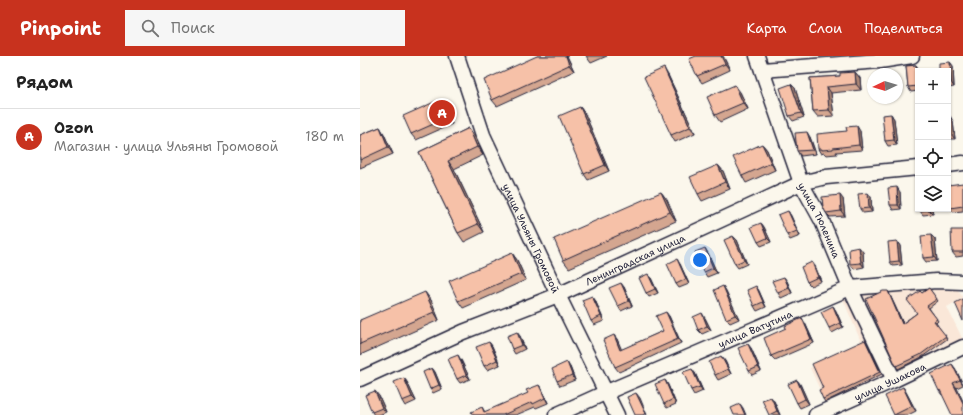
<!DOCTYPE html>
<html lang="ru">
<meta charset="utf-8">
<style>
body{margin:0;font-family:"Shantell Sans",sans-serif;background:#f6f6f6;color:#222}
.controls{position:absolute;right:12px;top:12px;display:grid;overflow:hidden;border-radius:0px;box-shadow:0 1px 3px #0004}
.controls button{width:36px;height:36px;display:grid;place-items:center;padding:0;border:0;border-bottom:1px solid #e0e0e0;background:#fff;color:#222;font:20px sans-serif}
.compass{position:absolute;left:507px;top:12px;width:36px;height:36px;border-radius:50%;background:#fff;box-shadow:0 1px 3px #0004;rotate:266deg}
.you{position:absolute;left:340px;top:204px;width:14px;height:14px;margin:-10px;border:3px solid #fff;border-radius:50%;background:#1a73e8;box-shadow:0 0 0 6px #1a73e833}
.badge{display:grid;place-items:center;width:26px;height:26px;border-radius:50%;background:#c8321e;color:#fff;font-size:13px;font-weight:700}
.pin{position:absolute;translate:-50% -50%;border:2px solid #fff;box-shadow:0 1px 4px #0006}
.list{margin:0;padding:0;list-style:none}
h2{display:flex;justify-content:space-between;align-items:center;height:52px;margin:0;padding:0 16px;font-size:17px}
h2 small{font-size:13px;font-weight:400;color:#767676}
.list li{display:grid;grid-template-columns:26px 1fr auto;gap:12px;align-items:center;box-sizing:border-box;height:56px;padding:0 16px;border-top:1px solid #e0e0e0}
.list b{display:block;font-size:15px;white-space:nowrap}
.list p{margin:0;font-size:13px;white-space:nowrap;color:#767676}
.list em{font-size:13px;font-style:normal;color:#767676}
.icon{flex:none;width:22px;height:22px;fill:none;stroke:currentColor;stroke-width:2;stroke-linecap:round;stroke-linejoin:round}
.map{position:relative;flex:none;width:603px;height:359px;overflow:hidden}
header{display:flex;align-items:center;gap:24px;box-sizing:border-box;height:56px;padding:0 20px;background:#c8321e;color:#fff}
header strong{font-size:19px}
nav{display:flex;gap:22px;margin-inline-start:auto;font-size:14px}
.search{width:280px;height:36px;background:#f6f6f6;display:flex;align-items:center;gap:10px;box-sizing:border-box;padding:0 14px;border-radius:0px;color:#767676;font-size:15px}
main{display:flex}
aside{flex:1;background:#fff}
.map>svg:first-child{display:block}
</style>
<header>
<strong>Pinpoint</strong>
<div class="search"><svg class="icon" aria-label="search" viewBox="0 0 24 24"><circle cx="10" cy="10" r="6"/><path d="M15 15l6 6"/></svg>Поиск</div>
<nav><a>Карта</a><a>Слои</a><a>Поделиться</a></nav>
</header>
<main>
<aside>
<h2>Рядом<small></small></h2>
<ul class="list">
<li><span class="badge">A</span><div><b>Ozon</b><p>Магазин · улица Ульяны Громовой</p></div><em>180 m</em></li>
</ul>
</aside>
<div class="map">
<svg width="603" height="359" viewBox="0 0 603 359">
<rect width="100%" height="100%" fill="#fbf7ec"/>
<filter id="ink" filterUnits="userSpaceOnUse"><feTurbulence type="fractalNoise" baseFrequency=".025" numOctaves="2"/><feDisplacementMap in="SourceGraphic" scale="8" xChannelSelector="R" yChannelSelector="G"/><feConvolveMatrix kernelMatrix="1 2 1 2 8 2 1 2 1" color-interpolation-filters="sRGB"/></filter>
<g filter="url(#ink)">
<path fill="#fae7d8" d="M595,229L603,242L587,251L603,284L467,349L450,312L502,288L482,241L491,236Z"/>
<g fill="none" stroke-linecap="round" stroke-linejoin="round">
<defs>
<g id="minor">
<path id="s1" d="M97,0L123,79L198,239L257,359"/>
<path id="s2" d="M397,0L441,127L462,165L490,232L534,324"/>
<path d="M402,14L520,5L552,0"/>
<path d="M588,109L603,107"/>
<path id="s3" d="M0,323L103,276L198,239L441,127L466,121L558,112"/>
<path id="s4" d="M196,359L247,336L490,232L576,225L603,226"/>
<path id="s5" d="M456,359L534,324L603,291"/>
</g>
</defs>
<use href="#minor" stroke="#22223b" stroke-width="17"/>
<use href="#minor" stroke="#fbf7ec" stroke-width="14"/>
</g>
<path fill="#d4a690" stroke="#22223b" d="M177,0H207L214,15L137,50L132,44Z
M226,0H247L231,7Z
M336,0H363L370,14L342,27L337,20Z
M590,6L593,10L594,31L588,32V15Z
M556,9L559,15H558V35L551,36L548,31L546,10Z
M495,16L500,22L501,34L471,37L474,60L458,61L453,55L450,22L480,20Z
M308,19L335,77L315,86L311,79Z
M431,28L435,32L444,61L433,65L429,60Z
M380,36L388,53L360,66L355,59Z
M79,44L84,50L92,68L56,84L51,78Z
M220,51L225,58L249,115L228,124L224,118Z
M531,58L534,63L537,89L528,90L525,85Z
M588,60L593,65L595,83H588Z
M20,71L24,78L33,98L0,112V79Z
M109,72L115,81L123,99L94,113L124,176L104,186L98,177L59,96Z
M500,75L502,94L476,96L477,98L466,99L464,97L461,98L458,93Z
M450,81L456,98L441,100L437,95Z
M402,88L407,94L415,114L386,127L382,120Z
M358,109L363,115L370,133L342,145L338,138Z
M603,127V155L593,156L590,152Z
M301,136L307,144L316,165L209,212L203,204Z
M540,136L541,153L533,154L530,149Z
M511,141L512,156L503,157L500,153Z
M483,143L485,160L470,161L466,157Z
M560,153H572L573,158L563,159L560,155Z
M428,155L431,160L440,180L430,184L427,179Z
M401,167L404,171L411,186L401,190L398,186Z
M603,174V200L596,201L592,196Z
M575,183L577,205L566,206L563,202Z
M377,184L387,208L378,212L375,208Z
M537,185L540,190L542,209L533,210L530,206Z
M503,196L504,211L494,213L490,208Z
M152,197L157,204L166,224L103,252L98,245Z
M348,197L357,217L347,221L344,216Z
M320,208L329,228L319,232L316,228Z
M455,210L461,225L451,230L447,226Z
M291,222L298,237L289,241L286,237Z
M427,225L432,237L421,242L418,237Z
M363,230L366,235L379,263L370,267L366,263Z
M396,230L399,235L406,251L397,255L394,250Z
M264,231L272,250L261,255L258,250Z
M569,232L578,245L569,252L578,265L576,267L587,283L562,301L538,313L536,310L529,237L543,267L557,257L562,237Z
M232,240L235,244L244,265L234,269L231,265Z
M71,244L79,264L0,299V264Z
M473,250L476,255L483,271L472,277L469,272Z
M309,260L321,287L259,316L255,311L257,283L261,294L303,275Z
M345,262L351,274L342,278L338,274Z
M445,267L454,287L415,304L411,300Z
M160,280L165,293L155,298L152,293Z
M129,286L132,290L140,309L127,314L124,310Z
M506,286L522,318L465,346L463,343V332Z
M391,292L401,315L392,319L389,315Z
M361,300L365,305L371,318L358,324L355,319Z
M101,304L110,323L100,327L97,323Z
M210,311L215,324L200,330L197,325Z
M72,312L75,316L82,333L73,337L70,333Z
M595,312L603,329L582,339L579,335Z
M335,317L343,335L334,339L331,334Z
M44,322L47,326L56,345L45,350L42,345Z
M305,324L308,329L316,348L307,352L304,348Z
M437,324L440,328L449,348L440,352L437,347Z
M543,331L546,336L556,355L548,359H534Z
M182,333L188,347L176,352L175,351L156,359H113L122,351L125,356Z
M19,340L26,356L19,359H14L12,356Z
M414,345L420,359H409Z"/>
<path fill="#ac8776" stroke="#22223b" d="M206,0H207L214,15L209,9Z
M361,0H363L370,14L365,8Z
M590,6L593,10L594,31L591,26Z
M556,9L559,14V15H558V30Z
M304,12L308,19L335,77L330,71Z
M495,16L500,22L501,34L496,28Z
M431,28L435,32L444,61L441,57Z
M375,29L380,36L388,53L383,47Z
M467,31L471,37L474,60L469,54Z
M79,44L84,50L92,68L87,62Z
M220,51L225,58L249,115L245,109Z
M531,58L534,63L537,89L534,84Z
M590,60L593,65L595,83L591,78Z
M497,70L500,75L502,94L499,89Z
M20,71L24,78L33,98L28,91Z
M109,72L115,81L123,99L117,91Z
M447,76L450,81L456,98L453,94Z
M402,88L407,94L415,114L411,107Z
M88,105L94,113L124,176L118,168Z
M358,109L363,115L370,133L365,126Z
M537,131L540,136L541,153L538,149Z
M301,136L307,144L316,165L310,156Z
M508,137L511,141L512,156L509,152Z
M480,139L483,143L485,160L481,155Z
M569,153H572L573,158L569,154Z
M428,155L431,160L440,180L437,175Z
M401,167L404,171L411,186L407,182Z
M571,179L575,183L577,205L574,201Z
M373,180L377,184L387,208L384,204Z
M537,185L540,190L542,209L539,205Z
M499,191L503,196L504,211L501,207Z
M345,192L348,197L357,217L353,212Z
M152,197L157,204L166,224L161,218Z
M317,203L320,208L329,228L326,223Z
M452,206L455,210L461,225L458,221Z
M288,218L291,222L298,237L295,233Z
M424,221L427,225L432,237L429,232Z
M261,227L264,231L272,250L269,245Z
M363,230L366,235L379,263L375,259Z
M396,230L399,235L406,251L403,246Z
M528,235L529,237L544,270L542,268Z
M65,236L71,244L79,264L74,256Z
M232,240L235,244L244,265L241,260Z
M473,250L476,255L483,271L480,267Z
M306,256L309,260L321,287L318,283Z
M342,257L345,262L351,274L347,270Z
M442,262L445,267L454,287L451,283Z
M157,276L160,280L165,293L162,289Z
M254,279L257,283L264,299L260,294Z
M505,284L522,318L520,316Z
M129,286L132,290L140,309L137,304Z
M388,288L391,292L401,315L398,311Z
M98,299L101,304L110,323L106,319Z
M361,300L365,305L371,318L368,313Z
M207,306L210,311L215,324L212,319Z
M592,308L595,312L603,328L600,324Z
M72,312L75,316L82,333L79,329Z
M332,313L335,317L343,335L340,331Z
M44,322L47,326L56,345L52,341Z
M305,324L308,329L316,348L313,343Z
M437,324L440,328L449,348L445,343Z
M593,327L597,332L603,345V347Z
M179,329L182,333L188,347L185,342Z
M543,331L546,336L556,355L552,350Z
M15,335L19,340L26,356L22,352Z
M276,337L280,342L287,359L286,358Z
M411,341L414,345L420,359L417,355Z
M380,348L383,352L386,359H385Z"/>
<path fill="#f6c1a8" stroke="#22223b" d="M177,0H206L209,9L132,44L124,24Z
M336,0H361L365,8L337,20L329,3Z
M590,6L591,26L588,27V15H579V7Z
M556,9L558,30L548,31L546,10Z
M304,12L330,71L311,79L284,21Z
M495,16L496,28L467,31L469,54L453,55L450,22L480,20V17Z
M431,28L441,57L429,60L420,32Z
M375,29L383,47L355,59L347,41Z
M79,44L87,62L51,78L43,60Z
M220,51L245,109L224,118L199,60Z
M531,58L534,84L525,85L522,59Z
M588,60H590L591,78L588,79Z
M497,70L499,89L473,92V93L462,94V93H458L457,78L487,75L486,71Z
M20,71L28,91L0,104V79Z
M109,72L117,91L88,105L118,168L98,177L59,96Z
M447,76L453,94L437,95L435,77Z
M402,88L411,107L382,120L373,101Z
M358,109L365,126L338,138L330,121Z
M603,127V150L590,152L588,129Z
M537,131L538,149H530L528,132Z
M301,136L310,156L203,204L194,183Z
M508,137L509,152L500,153L498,138Z
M480,139L481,155L466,157L463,151L462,141Z
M560,153H569V154L560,155Z
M428,155L437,175L427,179L418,159Z
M401,167L407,182L398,186L391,171Z
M591,174H603V196H592Z
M571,179L574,201L563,202L561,180Z
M373,180L384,204L375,208L364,184Z
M537,185L539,205L530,206L528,186Z
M499,191L501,207L490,208L489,193Z
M345,192L353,212L344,216L335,196Z
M152,197L161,218L98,245L89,225Z
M317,203L326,223L316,228L307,208Z
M452,206L458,221L447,226L441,211Z
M288,218L295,233L286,237L279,222Z
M424,221L429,232L418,237L412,225Z
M261,227L269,245L258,250L249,232Z
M363,230L375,259L366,263L354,234Z
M396,230L403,246L394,250L387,234Z
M569,232L577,243L567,250L577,263L574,265L586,280L560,299L536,310L506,243L523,235H528L542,268L557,257L547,244L560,235L562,237Z
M65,236L74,256L0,288V264Z
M232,240L241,260L231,265L222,244Z
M603,243V265L595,247Z
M473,250L480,267L469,272L461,256Z
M306,256L318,283L255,311L243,284L254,279L260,294L303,275L296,260Z
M342,257L347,270L338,274L333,261Z
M442,262L451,283L411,300L404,282L426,272L425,270Z
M157,276L162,289L152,293L147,280Z
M505,284L520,316L463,343L459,334L463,332L452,308Z
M129,286L137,304L124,310L116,291Z
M388,288L398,311L389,315L378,292Z
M98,299L106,319L97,323L88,303Z
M361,300L368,313L355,319L349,306Z
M207,306L212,319L197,325L192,313Z
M592,308L600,324L593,327L603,347V359H592L580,334L579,335L571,318Z
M72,312L79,329L70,333L63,316Z
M332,313L340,331L331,334L323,316Z
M44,322L52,341L42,345L34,326Z
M305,324L313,343L304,348L295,328Z
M437,324L445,343L437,347L428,328Z
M179,329L185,342L173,348L172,346L143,359H113L111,356L122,351L124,356L168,337L166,334Z
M543,331L552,350L534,359L525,340Z
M15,335L22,352L12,356L5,339Z
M276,337L286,358L282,359H275L267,341Z
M411,341L417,355L409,359L402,344Z
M380,348L385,359H374L371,352Z"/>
</g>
<g text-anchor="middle" stroke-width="3" stroke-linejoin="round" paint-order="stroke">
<g font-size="10" fill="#22223b" stroke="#fbf7ec">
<text dy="4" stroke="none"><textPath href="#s2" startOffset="176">улица Тюленина</textPath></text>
<text dy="4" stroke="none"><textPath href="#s1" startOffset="197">улица Ульяны Громовой</textPath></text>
<text dy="4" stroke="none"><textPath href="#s3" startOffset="300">Ленинградская улица</textPath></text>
<text dy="4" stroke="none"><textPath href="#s4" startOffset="217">улица Ватутина</textPath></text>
<text dy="4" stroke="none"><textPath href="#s5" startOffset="81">улица Ушакова</textPath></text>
</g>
</g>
</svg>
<div class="controls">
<button>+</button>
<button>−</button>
<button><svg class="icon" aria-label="locate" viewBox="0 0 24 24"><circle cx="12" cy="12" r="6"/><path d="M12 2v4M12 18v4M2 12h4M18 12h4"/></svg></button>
<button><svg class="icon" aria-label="layers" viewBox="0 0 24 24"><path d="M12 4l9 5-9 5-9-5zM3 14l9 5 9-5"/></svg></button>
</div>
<svg class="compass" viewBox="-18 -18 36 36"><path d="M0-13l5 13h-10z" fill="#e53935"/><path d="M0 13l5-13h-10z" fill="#767676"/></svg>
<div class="you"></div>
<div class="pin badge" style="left:82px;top:57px">A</div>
</div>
</main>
